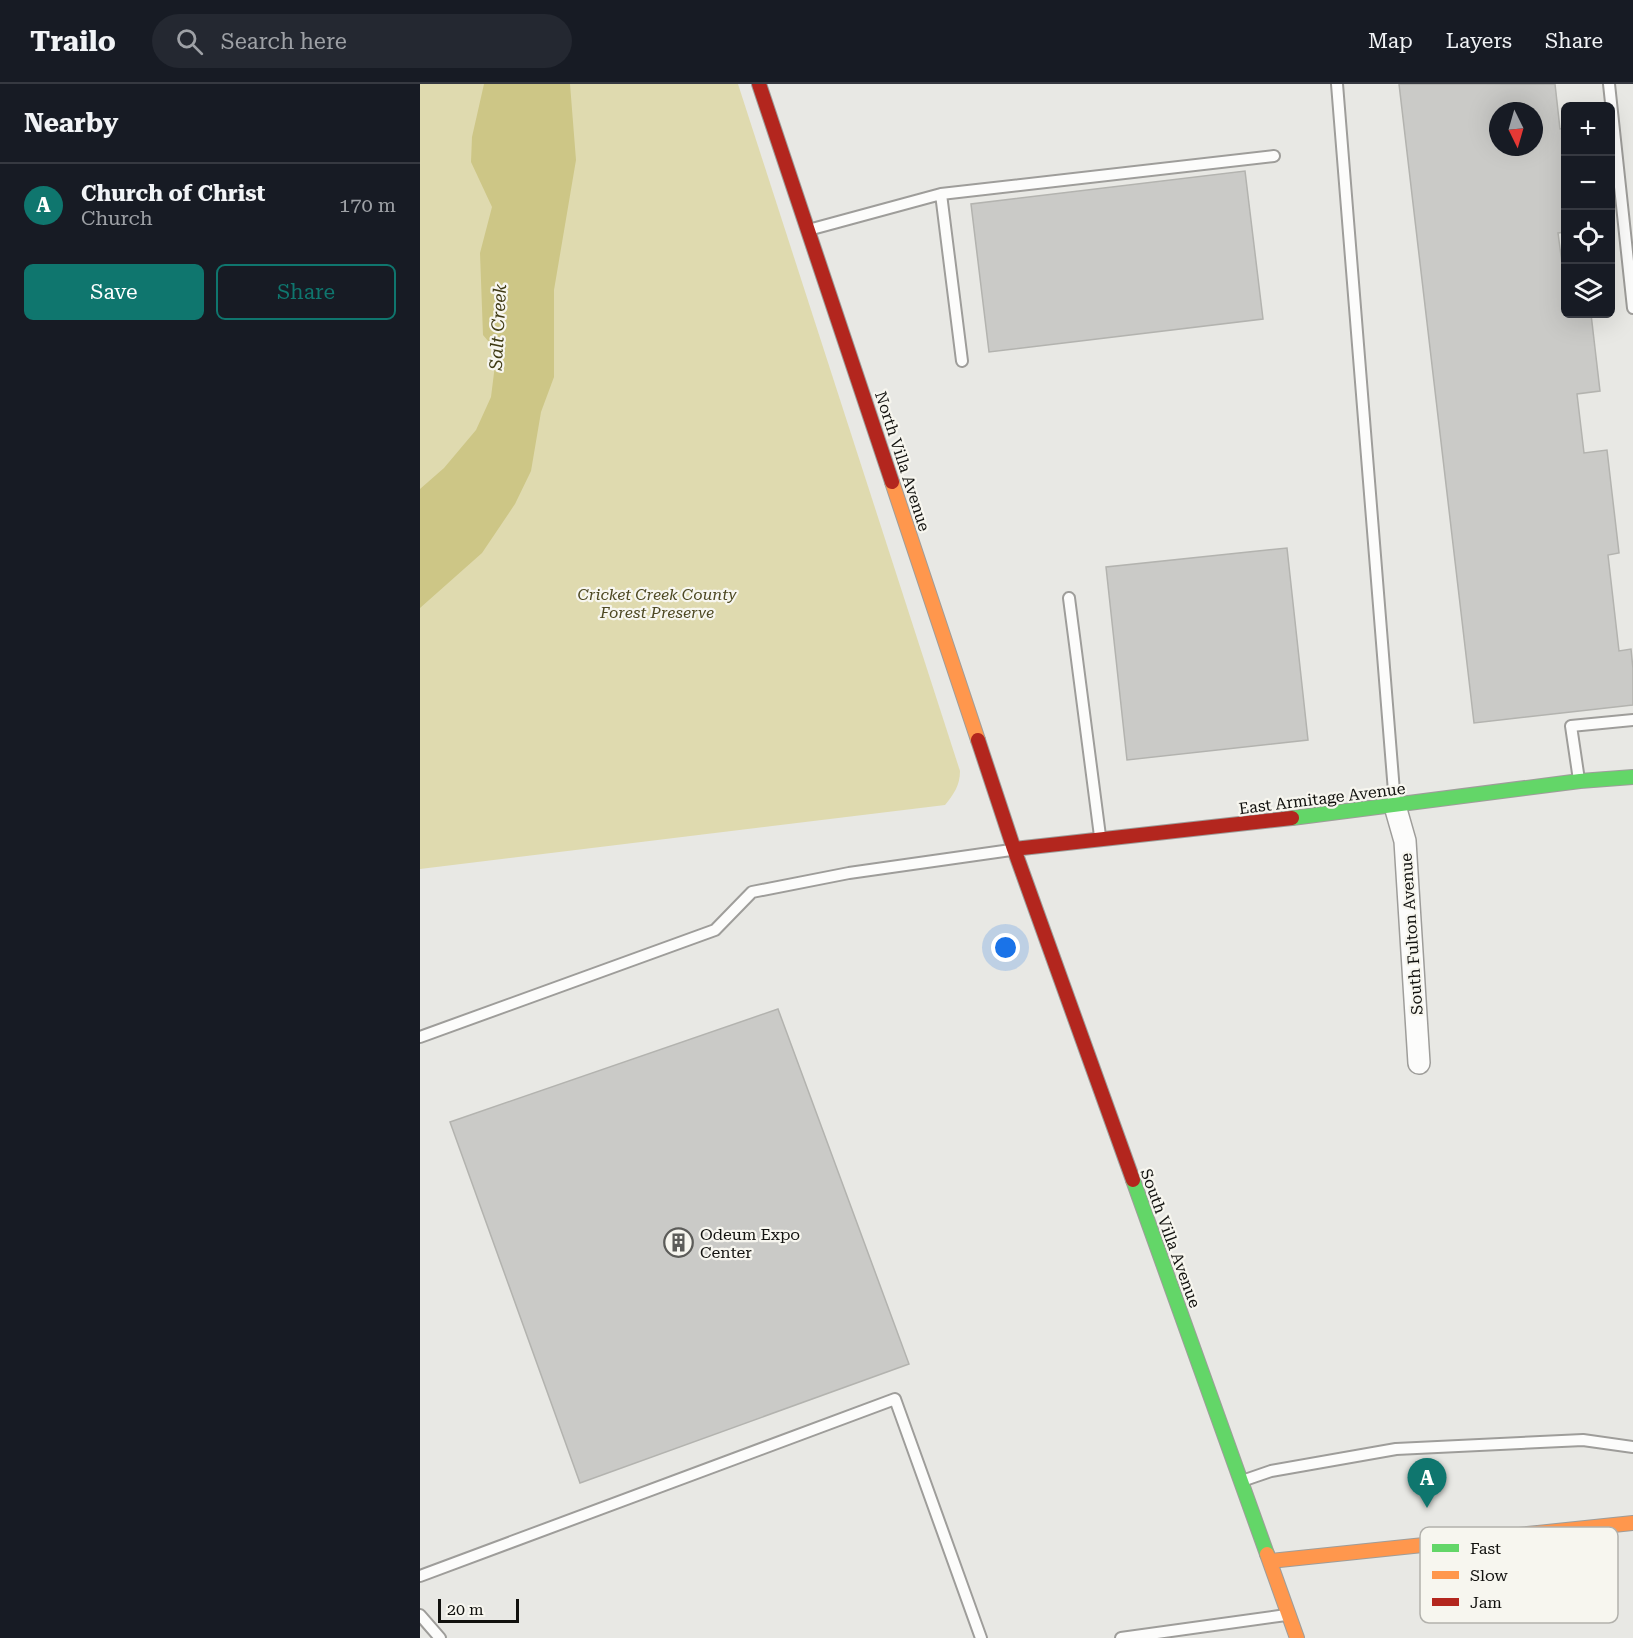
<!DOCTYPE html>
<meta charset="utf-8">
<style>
body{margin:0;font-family:"Roboto Serif",serif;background:#242831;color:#f1f3f6}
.controls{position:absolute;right:18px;top:18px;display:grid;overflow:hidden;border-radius:9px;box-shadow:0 6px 24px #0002}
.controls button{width:54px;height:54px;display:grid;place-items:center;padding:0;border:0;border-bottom:2px solid #363941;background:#171b24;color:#f1f3f6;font:30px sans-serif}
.compass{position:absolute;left:1069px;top:18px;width:54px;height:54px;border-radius:50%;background:#171b24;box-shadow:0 6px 24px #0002;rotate:175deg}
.scale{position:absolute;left:18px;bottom:15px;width:81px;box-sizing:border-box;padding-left:6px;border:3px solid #11110e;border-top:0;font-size:16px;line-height:21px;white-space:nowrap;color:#11110e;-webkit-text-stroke:4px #f7f6ef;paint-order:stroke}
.you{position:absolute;left:586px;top:864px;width:21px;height:21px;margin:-15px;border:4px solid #fff;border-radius:50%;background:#1a73e8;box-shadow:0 0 0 9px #1a73e833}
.badge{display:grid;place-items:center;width:39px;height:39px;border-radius:50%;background:#0f766e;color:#fff;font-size:20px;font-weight:700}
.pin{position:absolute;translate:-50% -50px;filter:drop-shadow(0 2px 3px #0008)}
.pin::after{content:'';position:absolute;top:32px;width:21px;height:18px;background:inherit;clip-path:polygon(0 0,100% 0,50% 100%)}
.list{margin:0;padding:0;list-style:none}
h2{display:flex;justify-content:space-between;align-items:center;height:78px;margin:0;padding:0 24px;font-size:26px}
h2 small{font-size:20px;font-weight:400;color:#9ea1a6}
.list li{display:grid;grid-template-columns:39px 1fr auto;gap:18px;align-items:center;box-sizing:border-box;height:84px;padding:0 24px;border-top:2px solid #363941}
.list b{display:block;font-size:22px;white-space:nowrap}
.list p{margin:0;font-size:20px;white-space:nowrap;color:#9ea1a6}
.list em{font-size:20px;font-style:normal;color:#9ea1a6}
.actions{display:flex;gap:12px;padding:18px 24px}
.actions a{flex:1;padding:14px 0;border:2px solid #0f766e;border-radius:9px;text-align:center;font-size:21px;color:#0f766e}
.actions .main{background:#0f766e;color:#fff}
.icon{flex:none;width:33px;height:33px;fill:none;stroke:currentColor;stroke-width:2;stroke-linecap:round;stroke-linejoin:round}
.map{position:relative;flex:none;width:1213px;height:1554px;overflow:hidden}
header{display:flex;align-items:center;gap:36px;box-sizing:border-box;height:84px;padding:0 30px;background:#171b24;border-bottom:2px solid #363941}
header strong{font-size:28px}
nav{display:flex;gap:33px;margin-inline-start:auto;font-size:21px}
.search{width:420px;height:54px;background:#242831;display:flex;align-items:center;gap:15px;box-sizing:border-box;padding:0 21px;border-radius:33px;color:#9ea1a6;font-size:22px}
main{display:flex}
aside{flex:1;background:#171b24}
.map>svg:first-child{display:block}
</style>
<header>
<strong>Trailo</strong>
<div class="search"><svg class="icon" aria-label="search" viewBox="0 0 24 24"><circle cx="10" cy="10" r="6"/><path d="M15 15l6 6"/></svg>Search here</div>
<nav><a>Map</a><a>Layers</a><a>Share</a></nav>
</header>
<main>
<aside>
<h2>Nearby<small></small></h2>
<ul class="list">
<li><span class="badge">A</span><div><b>Church of Christ</b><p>Church</p></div><em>170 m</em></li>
</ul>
<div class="actions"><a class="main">Save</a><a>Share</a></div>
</aside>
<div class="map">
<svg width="1213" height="1554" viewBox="0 0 1213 1554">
<rect width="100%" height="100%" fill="#e8e8e4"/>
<path fill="#dfdaaf" d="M0,0H318L540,687C540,701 534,710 525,721L0,785Z"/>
<path fill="#cdc686" d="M64,0H150L156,76L134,206V293L121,328L111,387L95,420L62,469L0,524V405L24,384L56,346L71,313L75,281L74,264L63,251L60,169L72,123L51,78L52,53Z"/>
<path fill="#cacac7" stroke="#b3b3af" stroke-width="1.5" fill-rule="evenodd" d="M979,0H1135L1140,45L1146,44V148L1138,149L1146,209V230H1171L1180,307L1157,310L1164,369L1187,366L1199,469L1188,471L1199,567L1211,565L1213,585V621L1054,639ZM1078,27H1114V63H1078Z
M825,87L843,235L569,268L551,120Z
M867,464L888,656L707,676L686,483Z
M358,925L489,1280L160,1399L30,1038Z"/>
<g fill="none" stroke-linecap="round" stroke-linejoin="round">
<defs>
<path id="lane" d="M917,0L975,720
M1189,0L1213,224
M521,110L542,277
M392,145L521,110L854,72
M649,514L680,752
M1159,696L1151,642L1213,636
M0,953L295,846L332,808L429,789L591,766
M822,1397L851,1387L976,1365L1163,1356L1213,1363
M0,1492L475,1315L561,1554
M0,1531L20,1554
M701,1554L866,1531"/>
<path id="street" d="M975,722L985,757L999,979"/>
<path id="fast" d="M872,734L1160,697L1213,693
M713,1096L847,1470"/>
<path id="slow" d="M472,398L558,656
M847,1470L877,1554
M850,1477L1213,1439"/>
<path id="jam" d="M339,0L472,398
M558,656L594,765L713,1096
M594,765L872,734"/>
</defs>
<use href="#lane" stroke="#9e9d9a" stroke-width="14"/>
<use href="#street" stroke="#9e9d9a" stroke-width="24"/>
<use href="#fast" stroke="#9e9d9a" stroke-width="16"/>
<use href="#slow" stroke="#9e9d9a" stroke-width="16"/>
<use href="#jam" stroke="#9e9d9a" stroke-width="16"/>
<use href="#lane" stroke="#fcfcfb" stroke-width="10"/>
<use href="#street" stroke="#fcfcfb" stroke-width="21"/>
<use href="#fast" stroke="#63d668" stroke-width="14"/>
<use href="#slow" stroke="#ff974d" stroke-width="14"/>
<use href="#jam" stroke="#b3261e" stroke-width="14"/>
</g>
<defs>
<symbol id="building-ring" viewBox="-11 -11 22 22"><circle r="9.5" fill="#f7f6ef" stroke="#5c5c59" stroke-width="1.5"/><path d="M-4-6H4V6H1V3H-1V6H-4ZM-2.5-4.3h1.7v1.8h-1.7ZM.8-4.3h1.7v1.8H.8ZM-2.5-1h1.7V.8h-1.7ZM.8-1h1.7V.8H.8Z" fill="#5c5c59"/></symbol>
</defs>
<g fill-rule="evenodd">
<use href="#building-ring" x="242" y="1142" width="33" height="33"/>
</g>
<g text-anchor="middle" stroke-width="4.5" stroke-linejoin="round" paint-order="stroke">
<g font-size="16" fill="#11110e" stroke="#f7f6ef">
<text transform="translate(483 377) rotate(72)" y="6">North Villa Avenue</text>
<text transform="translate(902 714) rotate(-7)" y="6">East Armitage Avenue</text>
<text transform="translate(991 850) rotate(-94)" y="6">South Fulton Avenue</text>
<text transform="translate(751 1154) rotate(70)" y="6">South Villa Avenue</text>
</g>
<g font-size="16" font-style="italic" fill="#4d4822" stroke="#f7f6ef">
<text x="237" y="516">Cricket Creek County<tspan x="237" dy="18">Forest Preserve</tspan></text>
</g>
<g font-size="16" fill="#11110e" stroke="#f7f6ef" text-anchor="start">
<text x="280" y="1156">Odeum Expo<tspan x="280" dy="18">Center</tspan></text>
</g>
<g font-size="18" font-style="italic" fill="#3f3a13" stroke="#f7f6ef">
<text transform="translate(78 243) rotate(-87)" y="6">Salt Creek</text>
</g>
</g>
<rect x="1000" y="1443" width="198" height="96" rx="9" fill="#f7f6ef" stroke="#b2b1ac" stroke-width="1.5"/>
<rect x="1012" y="1460" width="27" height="8" fill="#63d668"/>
<rect x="1012" y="1487" width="27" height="8" fill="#ff974d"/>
<rect x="1012" y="1514" width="27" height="8" fill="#b3261e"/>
<g font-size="16" fill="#11110e">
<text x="1050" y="1470">Fast</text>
<text x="1050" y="1497">Slow</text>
<text x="1050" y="1524">Jam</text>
</g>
</svg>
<div class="controls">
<button>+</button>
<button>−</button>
<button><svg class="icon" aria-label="locate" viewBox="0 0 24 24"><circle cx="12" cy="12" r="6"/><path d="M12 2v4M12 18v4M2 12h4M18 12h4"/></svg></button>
<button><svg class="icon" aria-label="layers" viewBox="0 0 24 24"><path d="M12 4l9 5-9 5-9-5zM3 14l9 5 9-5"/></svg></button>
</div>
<svg class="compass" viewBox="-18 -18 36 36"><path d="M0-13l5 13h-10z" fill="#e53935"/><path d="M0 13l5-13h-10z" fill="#9ea1a6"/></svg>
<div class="scale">20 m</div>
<div class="you"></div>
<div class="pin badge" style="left:1007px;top:1424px">A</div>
</div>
</main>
